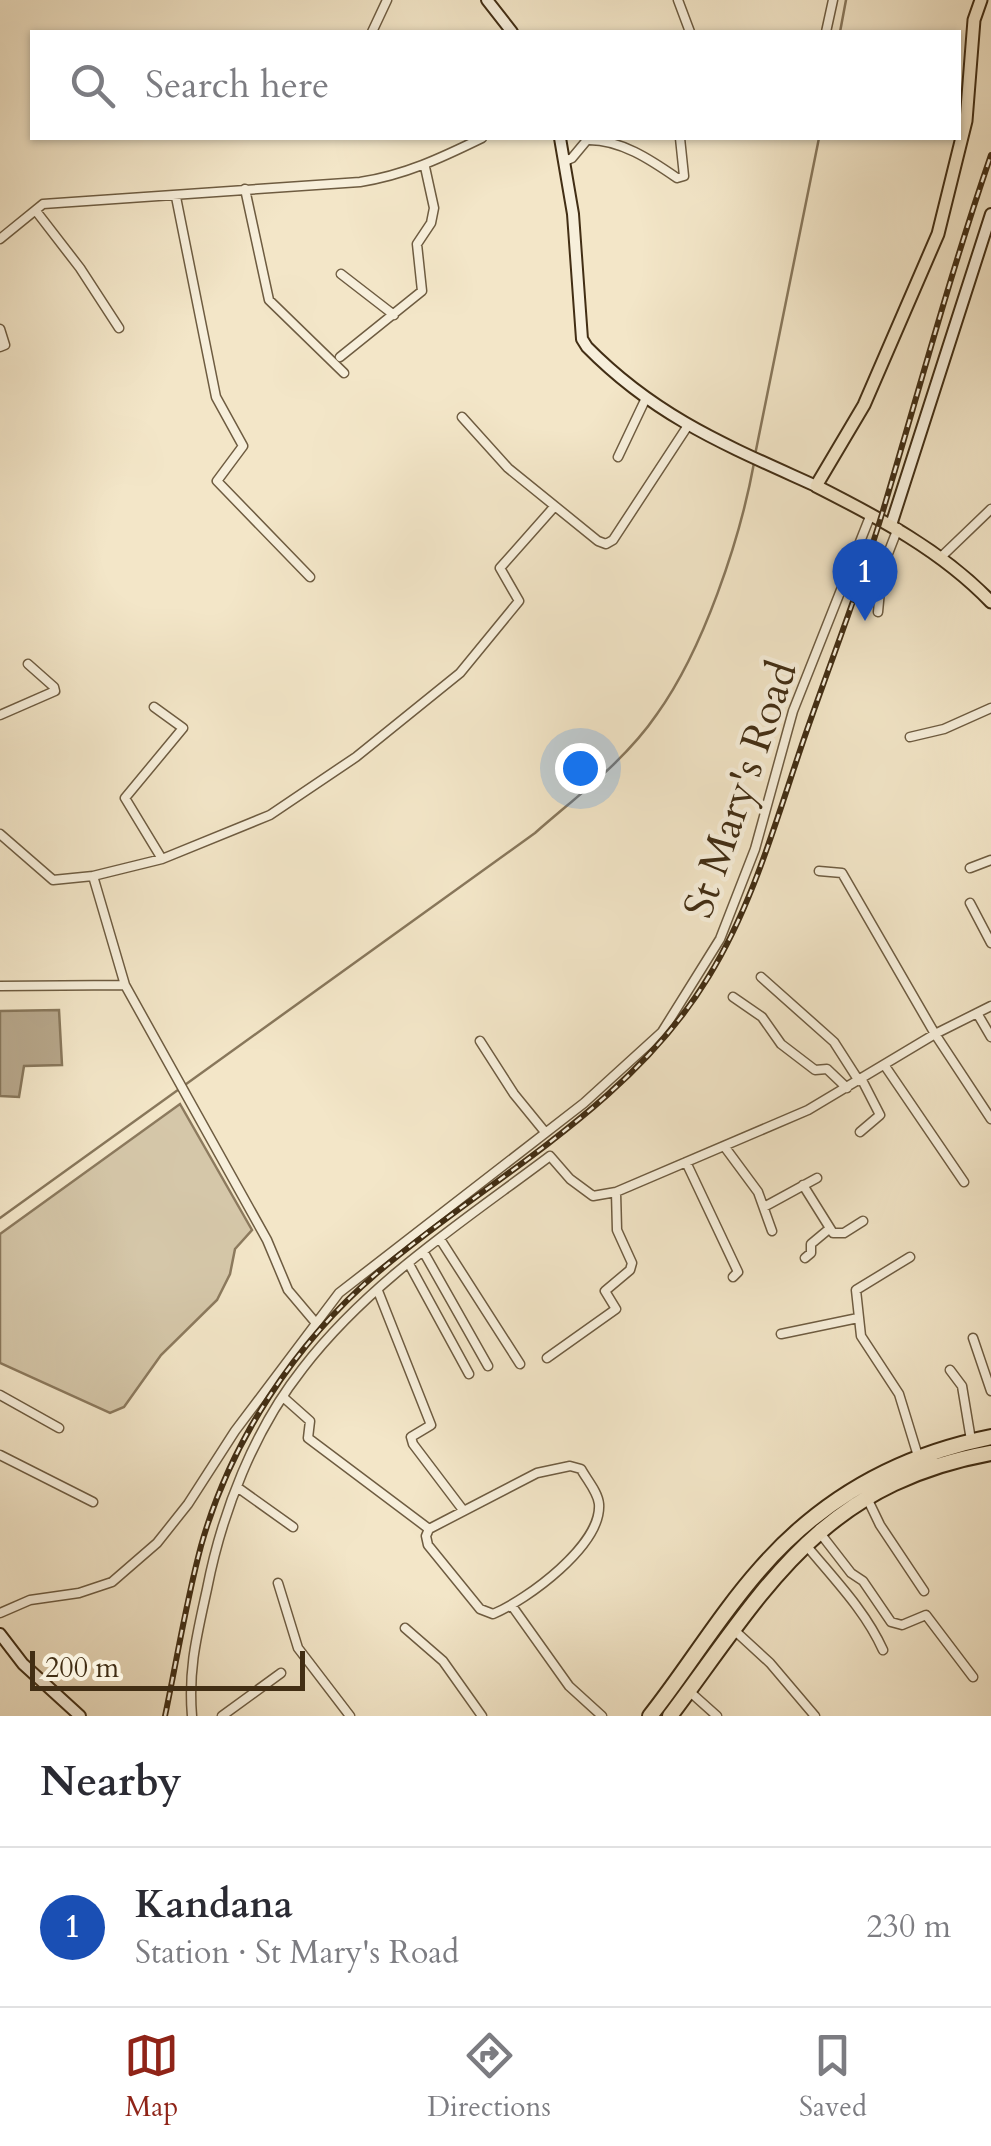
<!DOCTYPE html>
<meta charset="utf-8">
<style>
body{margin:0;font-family:Cardo,serif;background:#f7f7f7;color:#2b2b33}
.scale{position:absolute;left:30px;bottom:25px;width:275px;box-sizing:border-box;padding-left:10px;border:5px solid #422e14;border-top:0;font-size:28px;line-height:35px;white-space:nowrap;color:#422e14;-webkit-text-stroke:8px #f7efdb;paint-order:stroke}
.you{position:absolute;left:580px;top:768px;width:35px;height:35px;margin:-25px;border:8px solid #fff;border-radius:50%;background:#1a73e8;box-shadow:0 0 0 15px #1a73e833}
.badge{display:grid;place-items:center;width:65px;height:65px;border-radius:50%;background:#8f2418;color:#fff;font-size:32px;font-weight:700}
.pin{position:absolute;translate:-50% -82px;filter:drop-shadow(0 2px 5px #0008)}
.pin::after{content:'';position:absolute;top:52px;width:35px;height:30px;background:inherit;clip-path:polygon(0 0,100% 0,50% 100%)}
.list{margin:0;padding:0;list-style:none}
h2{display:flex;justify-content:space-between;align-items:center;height:130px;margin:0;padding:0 40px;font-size:42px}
h2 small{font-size:32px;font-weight:400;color:#7c7c81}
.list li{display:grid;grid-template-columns:65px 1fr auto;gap:30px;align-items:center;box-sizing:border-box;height:160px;padding:0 40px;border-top:2px solid #e1e1e2}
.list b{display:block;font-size:38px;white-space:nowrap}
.list p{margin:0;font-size:32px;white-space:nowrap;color:#7c7c81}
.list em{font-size:32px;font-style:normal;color:#7c7c81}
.icon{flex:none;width:55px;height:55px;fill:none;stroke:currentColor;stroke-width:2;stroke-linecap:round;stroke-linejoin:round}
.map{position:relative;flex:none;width:991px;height:1716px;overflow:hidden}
.search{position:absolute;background:#fff;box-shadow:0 2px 8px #0004;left:30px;right:30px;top:30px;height:110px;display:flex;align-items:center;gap:25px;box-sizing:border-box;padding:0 35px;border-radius:0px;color:#7c7c81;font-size:38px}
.sheet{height:290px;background:#fff}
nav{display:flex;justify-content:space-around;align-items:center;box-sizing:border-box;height:140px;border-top:2px solid #e1e1e2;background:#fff;font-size:28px;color:#7c7c81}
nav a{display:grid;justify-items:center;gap:5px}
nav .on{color:#8f2418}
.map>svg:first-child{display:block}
</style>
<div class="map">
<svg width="991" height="1716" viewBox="0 0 991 1716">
<rect width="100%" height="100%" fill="#f3e6c8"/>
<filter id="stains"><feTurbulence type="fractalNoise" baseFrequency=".002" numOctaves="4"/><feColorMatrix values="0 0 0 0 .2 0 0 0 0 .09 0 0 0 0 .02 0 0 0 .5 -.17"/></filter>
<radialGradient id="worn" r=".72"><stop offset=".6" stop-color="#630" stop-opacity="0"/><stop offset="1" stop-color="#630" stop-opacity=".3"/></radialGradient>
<path fill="#d5c7a9" stroke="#8c7a5e" stroke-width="2.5" d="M180,1104L252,1230L235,1249L230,1274L217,1300L161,1355L124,1407L110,1413L0,1363V1234Z"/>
<path fill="#b7a78b" stroke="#88775b" stroke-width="2.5" d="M59,1010L62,1065L24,1066L19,1097L0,1096V1011Z"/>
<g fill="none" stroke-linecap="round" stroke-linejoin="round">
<path stroke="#88775b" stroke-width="2.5" d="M840,32L846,0
M755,455L819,138
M0,1218L535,833C577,796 625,761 657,714C703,650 740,540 754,463"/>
<defs>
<path id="street" d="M678,0L690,32
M372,32L387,0
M826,32L833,0
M565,161L572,158L587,140C620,139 651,160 677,178L684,176L680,138
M245,189L269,300L344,373
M176,197L216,397L243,446L217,481L310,577
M36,211L80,268L119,328
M0,239L43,204L360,182C405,175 441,158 482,138
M341,274L394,315
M0,329L5,345L0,347
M340,357L422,291L417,244L431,223L434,208L425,167
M462,417L508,468L598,541L606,544L613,540L687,427
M618,457L646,398
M940,558L991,509
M878,612L882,569L898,528
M154,707L183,728L125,798L162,859
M0,715L55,691L54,687L28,664
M910,737L944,729L991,708
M0,834L53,880L93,876L125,985
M970,868L991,860
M819,871L842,873L935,1034L991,1119
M93,876L162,859L270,815L356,757L460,673L519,601L500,568L554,507
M970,903L991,943
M761,977L834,1042L859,1081
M0,986L125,985L267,1240L288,1290L315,1322
M733,997L762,1017L781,1044L815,1070L827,1069L847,1088
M977,1013L991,1037
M480,1041L514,1094L545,1132
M885,1066L964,1182
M860,1132L880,1115L862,1080
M724,1146L758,1192L772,1231
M686,1162L738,1272L733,1277
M803,1185L833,1233H844L863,1221
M764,1207L817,1178
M440,1239L520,1364
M423,1251L488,1366
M910,1257L856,1290L861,1336L899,1394L918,1456
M805,1258L811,1253V1244L829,1229
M409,1264L469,1374
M378,1291L431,1425L411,1437L413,1444L463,1510
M781,1334L858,1318
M973,1338L991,1391
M547,1358L616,1309L605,1291L630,1270L632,1263L617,1230L616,1192
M950,1370L962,1386L971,1440
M0,1395L59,1428
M283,1397L310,1421L308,1438L429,1529
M0,1455L93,1502
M570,1466L581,1469C587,1480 598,1492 599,1504C602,1545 527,1600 493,1614L480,1609L428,1545L426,1536L429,1529L537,1473Z
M237,1487L293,1527
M867,1498L880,1525L924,1591
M820,1533L851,1573L863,1581L891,1622L902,1625L926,1615L973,1677
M806,1545C833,1578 865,1610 883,1650
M278,1583L298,1648L350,1716
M512,1606L569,1686L602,1716
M0,1613L30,1600L79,1593L112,1582L157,1543L188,1504L235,1431L339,1293L584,1103L662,1032L720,939L755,849L793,711L871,514
M405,1628L443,1661L482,1716
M733,1629L770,1663L815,1716
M689,1691L717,1716
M192,1716C188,1669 197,1635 207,1589C222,1512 254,1430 303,1368C369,1282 465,1220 550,1156L570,1179L593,1196L616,1192L808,1110L935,1034L991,1006
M222,1716L281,1673"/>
<path id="secondary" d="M487,0L512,32
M560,138L573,214L582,339L587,347C657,418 728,446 816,486
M891,525L991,214
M0,1634L23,1664L80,1716"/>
<path id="primary" d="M981,0L974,20L966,121L938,234L864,405L816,486C879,518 941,550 991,602"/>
<path id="highway" d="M650,1716C688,1668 720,1614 761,1568C822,1498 901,1455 991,1437
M670,1716C765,1589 820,1484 991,1453"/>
</defs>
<use href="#street" stroke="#6e5c41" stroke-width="11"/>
<use href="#secondary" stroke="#422e14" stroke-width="14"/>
<use href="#primary" stroke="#422e14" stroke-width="15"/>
<use href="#highway" stroke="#422e14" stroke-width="18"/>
<use href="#street" stroke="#f7efdb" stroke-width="8"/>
<use href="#secondary" stroke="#f7efdb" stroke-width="10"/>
<use href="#primary" stroke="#f3e6c8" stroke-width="11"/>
<use href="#highway" stroke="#f3e6c8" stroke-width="14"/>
<defs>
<path id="rail" d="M165,1716C177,1659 186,1602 201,1546C230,1442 295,1343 377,1273C490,1177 630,1107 709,976C755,901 778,813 807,730C832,658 860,587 882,514C918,394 950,274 991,155"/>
</defs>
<use href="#rail" stroke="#422e14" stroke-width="6"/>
<use href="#rail" stroke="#f7efdb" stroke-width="2.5" stroke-dasharray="8" stroke-linecap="butt"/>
</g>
<g text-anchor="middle" stroke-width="9" stroke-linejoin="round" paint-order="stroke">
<g font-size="42" fill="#422e14" stroke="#f7efdb">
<text transform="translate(739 789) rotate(-71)" y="15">St Mary's Road</text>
</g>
</g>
<rect width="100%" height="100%" filter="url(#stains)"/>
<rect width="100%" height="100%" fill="url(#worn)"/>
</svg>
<div class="scale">200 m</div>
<div class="you"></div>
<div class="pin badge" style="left:865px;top:621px;background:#1a4fb4">1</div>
<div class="search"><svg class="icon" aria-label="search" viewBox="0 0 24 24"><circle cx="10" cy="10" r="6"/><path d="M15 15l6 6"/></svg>Search here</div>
</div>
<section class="sheet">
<h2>Nearby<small></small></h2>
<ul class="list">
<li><span class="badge" style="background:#1a4fb4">1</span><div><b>Kandana</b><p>Station · St Mary's Road</p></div><em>230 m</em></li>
</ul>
</section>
<nav>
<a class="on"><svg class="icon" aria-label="map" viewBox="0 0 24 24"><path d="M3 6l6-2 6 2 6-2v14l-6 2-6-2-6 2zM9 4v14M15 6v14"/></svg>Map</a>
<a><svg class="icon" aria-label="directions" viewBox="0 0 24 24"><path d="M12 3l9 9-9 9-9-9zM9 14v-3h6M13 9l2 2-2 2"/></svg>Directions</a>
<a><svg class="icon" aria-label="saved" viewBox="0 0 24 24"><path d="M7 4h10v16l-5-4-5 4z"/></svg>Saved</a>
</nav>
